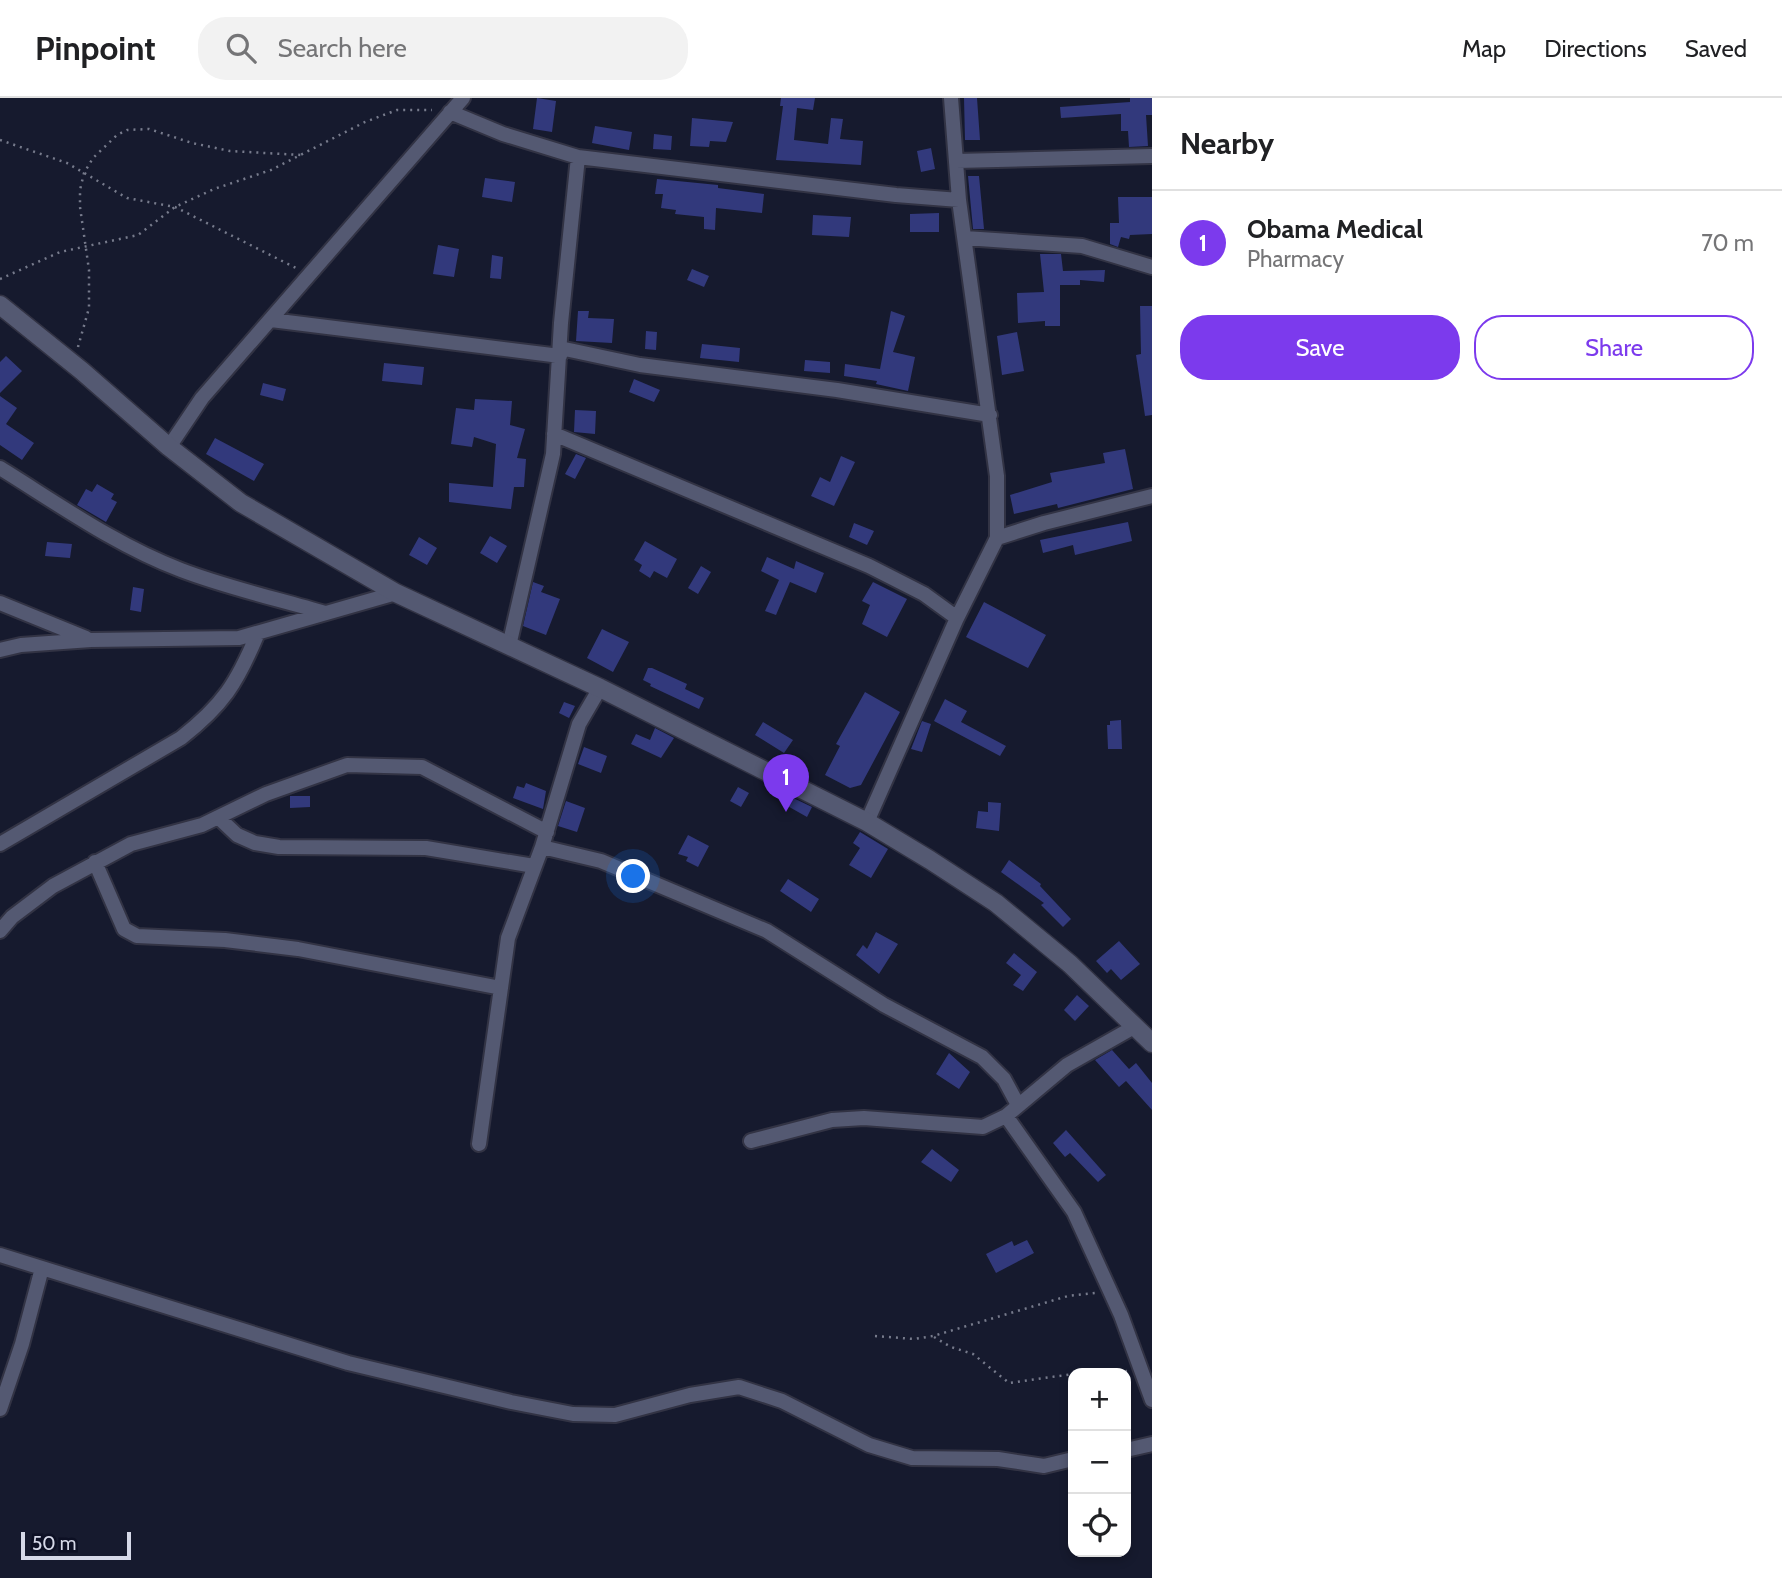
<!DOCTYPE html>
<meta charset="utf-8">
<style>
body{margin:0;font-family:Cabin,sans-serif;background:#f2f2f2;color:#202124}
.controls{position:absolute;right:21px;bottom:21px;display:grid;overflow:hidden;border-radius:14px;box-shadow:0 4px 10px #0003}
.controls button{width:63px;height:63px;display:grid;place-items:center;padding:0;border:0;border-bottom:2px solid #e0e0e0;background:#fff;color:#202124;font:35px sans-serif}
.scale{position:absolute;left:21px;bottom:18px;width:110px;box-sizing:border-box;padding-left:7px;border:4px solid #d6d9e8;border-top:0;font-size:19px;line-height:24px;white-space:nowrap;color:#d6d9e8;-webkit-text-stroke:5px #0d1024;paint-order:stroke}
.you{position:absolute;left:634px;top:779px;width:24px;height:24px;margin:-18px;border:5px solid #fff;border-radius:50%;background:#1a73e8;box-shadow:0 0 0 10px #1a73e833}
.badge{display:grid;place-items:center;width:46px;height:46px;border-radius:50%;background:#7c3aed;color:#fff;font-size:23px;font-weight:700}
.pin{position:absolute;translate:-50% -58px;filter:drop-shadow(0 2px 4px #0008)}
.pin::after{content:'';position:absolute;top:37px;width:24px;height:21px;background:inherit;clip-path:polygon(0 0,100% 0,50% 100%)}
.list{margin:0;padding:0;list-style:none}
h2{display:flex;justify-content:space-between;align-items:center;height:91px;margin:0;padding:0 28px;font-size:30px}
h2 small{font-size:23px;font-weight:400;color:#757577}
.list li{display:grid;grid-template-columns:46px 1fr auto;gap:21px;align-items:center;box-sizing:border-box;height:105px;padding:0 28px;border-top:2px solid #e0e0e0}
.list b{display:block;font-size:26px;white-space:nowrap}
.list p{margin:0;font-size:23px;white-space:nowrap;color:#757577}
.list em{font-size:23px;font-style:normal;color:#757577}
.actions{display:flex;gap:14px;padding:21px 28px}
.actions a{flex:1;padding:16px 0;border:2px solid #7c3aed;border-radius:28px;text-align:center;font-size:24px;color:#7c3aed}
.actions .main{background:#7c3aed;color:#fff}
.icon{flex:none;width:38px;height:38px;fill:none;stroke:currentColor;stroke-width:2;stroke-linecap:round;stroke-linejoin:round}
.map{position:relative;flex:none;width:1152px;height:1480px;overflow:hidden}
header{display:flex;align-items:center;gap:42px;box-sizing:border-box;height:98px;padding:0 35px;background:#fff;border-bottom:2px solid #e0e0e0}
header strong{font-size:33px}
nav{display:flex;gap:38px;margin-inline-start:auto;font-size:24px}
.search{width:490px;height:63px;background:#f2f2f2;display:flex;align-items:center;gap:18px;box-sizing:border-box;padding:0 24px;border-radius:28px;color:#757577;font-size:26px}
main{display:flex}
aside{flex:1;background:#fff}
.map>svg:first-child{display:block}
</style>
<header>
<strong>Pinpoint</strong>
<div class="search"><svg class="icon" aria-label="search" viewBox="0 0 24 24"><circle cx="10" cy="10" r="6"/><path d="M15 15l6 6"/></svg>Search here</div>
<nav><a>Map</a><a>Directions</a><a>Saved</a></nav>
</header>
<main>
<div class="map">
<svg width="1152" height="1480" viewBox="0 0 1152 1480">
<rect width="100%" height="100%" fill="#161a2e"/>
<path fill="#32397c" d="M537,0L556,3L552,34L533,31Z
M781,0H815L813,12L797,10L794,42L828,46L831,20L843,21L840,41L863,43L861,67L776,62L783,8H780Z
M964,0H977L980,42H965Z
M1130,0H1152V17H1146L1148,48L1129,49L1128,33H1121V16L1061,20L1060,9L1130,4Z
M692,20L733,24L726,44L710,43L709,49L690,48Z
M595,28L632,34L629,52L592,45Z
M654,36L672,38L671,52L653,51Z
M931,50L935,71L921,74L917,53Z
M968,78H979L984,131H973Z
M485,80L515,84L512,104L482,99Z
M657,81L718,87V90L764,96L762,115L716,110L715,132L704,131V119L675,116L676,112L661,110L663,96H655Z
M1118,99H1152V136L1130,137L1129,141L1121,139L1118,149L1110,146V125H1119Z
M939,115V134H910V116Z
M813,117L851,119L849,139L812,137Z
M438,147L459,151L454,179L433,176Z
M1040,156H1061L1063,173L1105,172L1104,184L1080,182V187H1060V228H1045V223L1018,225L1017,195L1044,194Z
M492,157L503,159L501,181L490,180Z
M692,171L709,178L704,189L687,182Z
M1140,208H1152V317L1145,318L1136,257L1141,256Z
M578,213H589L588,220L614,221L612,245L576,243Z
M891,213L905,218L893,254L915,259L908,293L876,286L877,283L844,278L845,266L880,271Z
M646,233L657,234L656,252L645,251Z
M1017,234L1024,273L1002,277L997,238Z
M702,246L740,250L739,264L700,260Z
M6,258L22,273L0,295V264Z
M805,262L830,264V275L804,273Z
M384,265L424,269L422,287L382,283Z
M634,281L660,292L654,304L629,294Z
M263,285L286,291L283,303L260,297Z
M0,298L17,310L6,326L34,345L22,362L0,347Z
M475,301L512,303L510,327L525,331L517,360L526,361L524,389H514L511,411L449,404V385L493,389L496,346L474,339L472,349L451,346L456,310L474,312Z
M575,312L596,313L595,336L574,334Z
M215,340L264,366L254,383L206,356Z
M1125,351L1133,391L1058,410L1057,406L1014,416L1010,397L1052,384L1050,375L1105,365L1103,355Z
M576,356L586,360L575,381L565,376Z
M841,358L855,364L834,408L811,398L820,379L830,384Z
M97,386L114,396L111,401L117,404L106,424L77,407L86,391L92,394Z
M1128,424L1132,443L1075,457L1073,447L1043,455L1040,442Z
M854,425L874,433L867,447L849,439Z
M490,438L507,448L497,465L480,455Z
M419,439L437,450L427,467L409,457Z
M645,443L677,461L667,480L654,473L650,480L639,473L642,467L634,462Z
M47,444L72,446L70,460L45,458Z
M767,459L794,471L796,463L824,475L816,495L790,484L776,517L765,513L779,482L761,473Z
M701,468L711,474L698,496L688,490Z
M533,484L544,488L541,494L560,501L546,537L523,528Z
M873,484L907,501L887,539L862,526L870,507L862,503Z
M133,489L144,491L141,514L130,512Z
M984,504L1046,537L1028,570L966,539Z
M602,531L629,544L613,574L587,560Z
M648,570H652L687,586L685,591L704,600L699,611L650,588L651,586L643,582Z
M865,594L900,614L861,687L850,690L825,677L840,648L836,646Z
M945,601L967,613L961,624L1006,648L1000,658L934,623Z
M564,604L575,608L569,620L559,615Z
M1121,622L1122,651H1108L1107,627H1110V623Z
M922,623L931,626L922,654L911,651Z
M763,624L793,642L784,655L755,637Z
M655,630L674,640L661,660L631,646L636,636L650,642Z
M584,649L607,658L601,675L578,666Z
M526,685L546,693L543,711L513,700L517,688L524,690Z
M738,689L749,695L741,709L730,703Z
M290,698H310V709L290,710Z
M789,698L812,709L807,719L784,706Z
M566,703L585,710L577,734L558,728Z
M988,704L1001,705L999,733L976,730L978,713L988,714Z
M860,734L888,751L871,780L849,767L860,750L853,745Z
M688,737L709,748L698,769L686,763L688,759L678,756Z
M1009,762L1041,786L1040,788L1071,821L1063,829L1041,807L1044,805L1001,774Z
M788,781L819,801L811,814L780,793Z
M876,834L898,846L879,876L856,857L863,847L867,851Z
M1119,843L1140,866L1121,882L1111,871L1107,875L1096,863Z
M1014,855L1037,874L1023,893L1013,887L1021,877L1006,865Z
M1077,897L1089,908L1075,923L1064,912Z
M1112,952L1129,971L1136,965L1152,985V1012L1126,983L1119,989L1095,962Z
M949,955L970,974L959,991L936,976Z
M1066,1032L1106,1077L1098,1084L1070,1055L1065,1059L1053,1045Z
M932,1051L959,1072L951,1084L921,1064Z
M1027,1142L1034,1155L996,1175L986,1156L1012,1143L1014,1148Z"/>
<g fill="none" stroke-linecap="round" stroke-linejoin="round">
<defs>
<path id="minor" d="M450,14L503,36L578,59L896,97L959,102
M956,63L1152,58
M965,140L1082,148L1152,169
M271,222L560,258
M560,250L640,267L837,292L990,317
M554,336L869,468L924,496L957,520
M169,349L202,300L463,0
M0,370C58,406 117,448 181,472C228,490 278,501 325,515
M997,440L1044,425L1152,398
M0,505L86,540
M509,548L553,356L561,225L578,59
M0,552L21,547L91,542L239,540L396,495
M219,720L237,737L255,745L279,749L426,750L534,768
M867,724L957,520L997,440V378L959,102L951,0
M0,746L181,640C223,607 237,585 257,537
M542,749L601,763L767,833L884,907L982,959L1004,981L1018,1007
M95,764L124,831L137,838L225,842L298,851L501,890
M0,833L12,819L53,788L131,746L202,727L266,696L347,667L422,669L547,734
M1006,1018L1074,1114L1121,1217L1152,1302
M751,1043L832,1022L864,1020L983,1029L1006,1018L1067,967L1134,929
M479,1046L508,840L542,749L579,626L600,590
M0,1157L348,1265L511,1304L573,1316L615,1317L690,1297L739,1289L782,1303L869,1347L912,1360L998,1361L1044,1368L1073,1361
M0,1311L22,1246L42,1170
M1126,1352L1152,1346"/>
<path id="tertiary" d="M0,207L82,273L169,349L241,405L396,495L600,590L867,724L930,762L996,805L1070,866L1152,945"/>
</defs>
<use href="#minor" stroke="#323344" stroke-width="18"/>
<use href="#tertiary" stroke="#323344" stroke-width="21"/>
<path stroke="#777b8c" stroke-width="2.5" stroke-dasharray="2 5" stroke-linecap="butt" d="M0,42L67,65L127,100L175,109L296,170
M0,181L60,154L138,137L175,109L214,91L271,72L365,24L397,12H432
M78,249L89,210V172L80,109V92L84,75L93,60L117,37L127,32L149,31L192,45L230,53L301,57
M875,1238L914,1241L933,1238L1068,1198L1095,1195
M934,1239L951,1249L973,1256L1009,1285L1073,1276
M1112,1275L1127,1273"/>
<use href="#minor" stroke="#545972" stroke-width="14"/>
<use href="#tertiary" stroke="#545972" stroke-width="18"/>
</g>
</svg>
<div class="controls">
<button>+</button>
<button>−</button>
<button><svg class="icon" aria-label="locate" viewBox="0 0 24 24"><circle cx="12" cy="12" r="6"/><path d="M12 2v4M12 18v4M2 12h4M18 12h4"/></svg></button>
</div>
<div class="scale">50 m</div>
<div class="you"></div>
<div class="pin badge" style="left:786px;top:714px">1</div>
</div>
<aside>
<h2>Nearby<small></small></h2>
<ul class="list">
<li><span class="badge">1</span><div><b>Obama Medical</b><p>Pharmacy</p></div><em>70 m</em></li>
</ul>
<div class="actions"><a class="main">Save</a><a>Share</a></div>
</aside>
</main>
